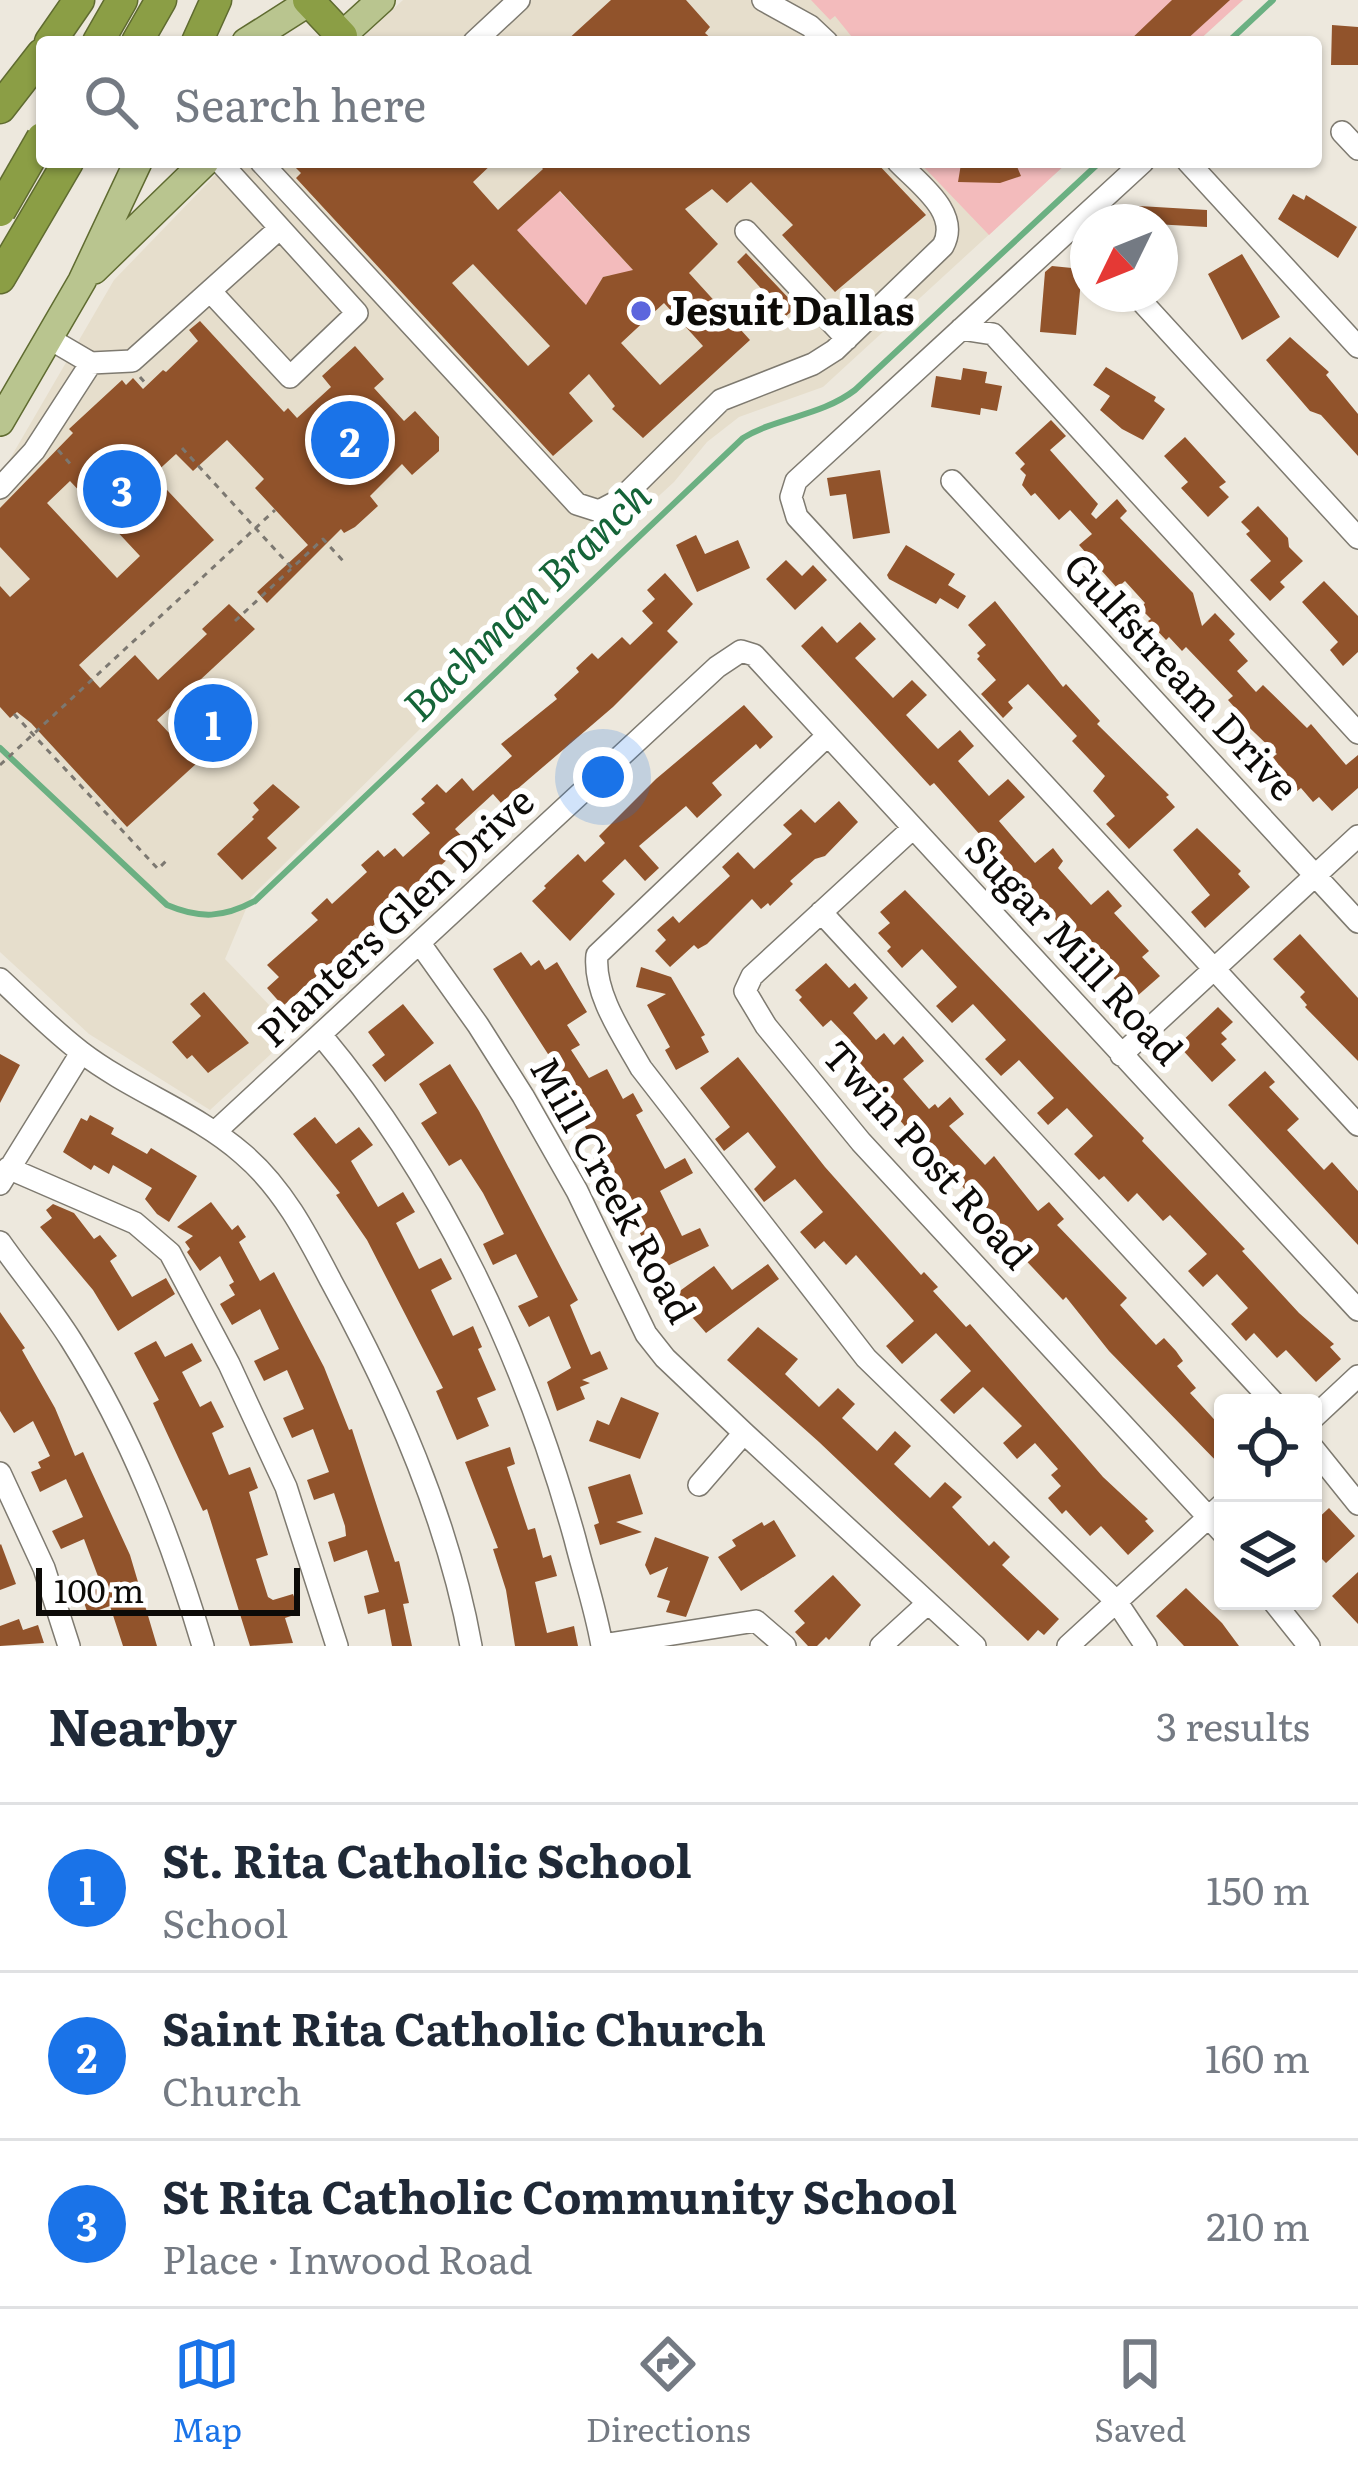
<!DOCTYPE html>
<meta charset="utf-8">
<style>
body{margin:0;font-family:Literata,serif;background:#f2f2f3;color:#1f2937}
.controls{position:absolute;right:36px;bottom:36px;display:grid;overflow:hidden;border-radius:12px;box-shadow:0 3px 9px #0004}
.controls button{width:108px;height:108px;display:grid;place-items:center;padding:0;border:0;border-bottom:3px solid #e0e1e3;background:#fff;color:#1f2937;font:60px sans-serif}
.compass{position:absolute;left:1070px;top:204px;width:108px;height:108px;border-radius:50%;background:#fff;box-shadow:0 3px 9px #0004;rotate:227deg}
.scale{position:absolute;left:36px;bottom:30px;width:264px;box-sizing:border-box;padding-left:12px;border:6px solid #0d0b08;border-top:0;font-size:33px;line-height:42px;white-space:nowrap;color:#0d0b08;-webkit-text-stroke:9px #fff;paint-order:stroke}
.you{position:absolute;left:603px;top:777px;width:42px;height:42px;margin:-30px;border:9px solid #fff;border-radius:50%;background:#1a73e8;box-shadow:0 0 0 18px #1a73e833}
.badge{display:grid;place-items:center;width:78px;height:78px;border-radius:50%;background:#1a73e8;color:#fff;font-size:39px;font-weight:700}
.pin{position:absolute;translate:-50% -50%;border:6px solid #fff;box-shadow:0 3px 12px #0006}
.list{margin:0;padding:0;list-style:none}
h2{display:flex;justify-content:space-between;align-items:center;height:156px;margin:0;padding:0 48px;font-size:51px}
h2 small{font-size:39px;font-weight:400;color:#747a83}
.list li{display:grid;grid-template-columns:78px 1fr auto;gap:36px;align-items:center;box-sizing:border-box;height:168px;padding:0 48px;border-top:3px solid #e0e1e3}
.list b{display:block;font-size:45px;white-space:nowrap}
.list p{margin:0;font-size:39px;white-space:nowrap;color:#747a83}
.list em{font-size:39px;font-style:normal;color:#747a83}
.icon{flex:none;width:66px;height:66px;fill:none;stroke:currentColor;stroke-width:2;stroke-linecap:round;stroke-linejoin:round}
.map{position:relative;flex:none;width:1358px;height:1646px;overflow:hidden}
.search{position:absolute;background:#fff;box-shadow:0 3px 9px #0004;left:36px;right:36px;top:36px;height:132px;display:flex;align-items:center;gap:30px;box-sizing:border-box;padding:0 42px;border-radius:12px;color:#747a83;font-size:45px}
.sheet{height:660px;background:#fff}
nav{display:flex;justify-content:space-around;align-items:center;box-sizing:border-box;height:168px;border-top:3px solid #e0e1e3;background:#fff;font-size:33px;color:#747a83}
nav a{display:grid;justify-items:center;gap:6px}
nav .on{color:#1a73e8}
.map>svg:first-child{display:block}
</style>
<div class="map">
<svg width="1358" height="1646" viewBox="0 0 1358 1646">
<rect width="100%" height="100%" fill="#ede8dd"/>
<path fill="#e6decc" d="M403,0H1243L1197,42H358Z
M228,162H1068L823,387L739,417L707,442L674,482L601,549L251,897L225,959L295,1032L210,1110L89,1034L0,952V476L114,280Z"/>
<path fill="#f3bbbc" d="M811,0H1243L1197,42H856L835,16L830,20Z
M919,162H1068L989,235Z
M557,189L633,270L618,280L610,275L603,277L597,287L601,299L590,309L515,228L523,225Z"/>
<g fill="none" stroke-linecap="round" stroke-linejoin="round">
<path stroke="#6bb082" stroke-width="6" d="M1228,42L1273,0
M0,748L167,905C200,919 223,918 255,901L743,438C778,417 821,416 855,390L1100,162"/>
</g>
<path fill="#91532b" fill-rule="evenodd" d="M611,0H686L710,27L705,33L715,42H565Z
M1172,0H1230L1184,42H1128Z
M1332,25L1358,27V65H1331Z
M290,162H494L473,182L498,210L543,169L537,162H876L926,215L835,292L782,235L793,225L751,182L727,203L712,189L685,209L718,244L689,273L750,340L643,438L612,409L615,406L589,374L569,393L593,421L553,456L296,178L301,173ZM560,191L633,270L603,277L586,305L517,230ZM473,264L550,346L528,366L452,283ZM664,303L703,346L660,385L621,343Z
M1015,162L1021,176L1000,183L958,182L961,164L988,166Z
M1293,194L1304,200L1306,195L1357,227L1338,258L1278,219Z
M1139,206L1207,210V227L1119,222L1120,209H1139Z
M746,253L797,307L786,316L737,262Z
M1242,254L1280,317L1242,340L1208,274Z
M1052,266L1082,269L1076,335L1040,332L1045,272Z
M200,321L284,412L288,408L297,418L331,387L322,376L355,346L384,379L374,388L404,421L415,411L439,437V451L412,475L402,464L370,496L378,506L355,527L344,533L341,529L267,603L257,592L308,545L255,488L264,479L227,440L193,471L176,454L153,475L214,540L79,665L100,688L135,655L158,680L207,634L202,629L229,604L255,629L157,720L197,763L127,827L31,723L17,712L10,718L0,707V586L10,597L30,579L0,547V508L73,433L69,429L122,380L126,385L133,378L143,389L163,370L166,372L198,341L189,330ZM70,481L140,556L117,578L47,503Z
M1290,337L1329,372L1326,375L1358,414V456L1321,415L1310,411L1266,360Z
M1106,367L1156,397L1154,401L1165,409L1143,440L1122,429L1100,410L1110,396L1093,385Z
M963,368L987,372L985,383L1002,386L997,411L981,408L980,415L931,407L936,376L961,380Z
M1051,420L1066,436L1050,450L1098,504L1091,514L1096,519L1117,499L1127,511L1120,518L1193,593L1202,626L1215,613L1235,634L1229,640L1248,661L1237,671L1256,692L1263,685L1307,728L1311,724L1346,765L1358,755V788L1332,811L1319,797L1313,802L1301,788L1297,791L1273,757L1277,754L1233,712L1236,709L1228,700L1233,696L1186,647L1182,651L1169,637L1166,640L1148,621L1151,619L1140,608L1145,603L1125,581L1117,588L1079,545L1092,534L1070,510L1059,520L1035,493L1031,496L1022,485L1026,475L1020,469L1025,464L1015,453Z
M1185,437L1226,482L1219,487L1229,497L1208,517L1181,488L1188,482L1164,456Z
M880,470L890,533L853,539L846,494L830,496L827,478Z
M1258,506L1288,538L1289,547L1303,561L1280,582L1285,587L1270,601L1250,580L1271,561L1246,534L1250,531L1241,522Z
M696,535L705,554L738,540L750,568L697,592L676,545Z
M906,545L955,574L948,585L966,596L958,609L940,598L936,604L889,579L887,575Z
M786,560L802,576L813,565L827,580L795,610L766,579Z
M665,573L693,604L667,631L678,642L613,707L501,803L493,794L455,829L467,842L283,1006L267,988L279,977L267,965L318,920L311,913L327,898L332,904L367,872L361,865L378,850L384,857L395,848L403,857L430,833L412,814L425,803L421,799L437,784L446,793L462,778L473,791L512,756L501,744L557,699L554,695L579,672L576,668L592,653L598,659L622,637L630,645L653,623L642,611L655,599L647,590Z
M1324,581L1358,616V652L1343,666L1330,650L1338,642L1302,602Z
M995,601L1063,687L1066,684L1100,721L1097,724L1169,795L1166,797L1175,807L1129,849L1106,824L1115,816L1093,791L1105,776L1072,741L1077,736L1028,684L1008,702L1013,708L1003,718L981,694L996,680L977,659L980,656L977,653L986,645L968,625Z
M860,622L876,639L855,658L893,698L912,680L927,695L906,715L938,749L960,730L974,746L958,761L989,796L1008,779L1025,797L999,821L1035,863L1053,848L1063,861L1058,868L1091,905L1108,890L1122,906L1114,913L1149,951L1142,957L1160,976L1135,998L1079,946L934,783L930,786L801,646L822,626L837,643Z
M744,705L773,737L760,749L756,744L712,783L722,795L697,818L686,806L639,846L659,868L645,881L625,859L602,881L615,894L570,941L532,901L546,888L544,886L578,854L585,862L605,843L599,836L656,779Z
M273,784L300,807L267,838L277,848L242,880L217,854L254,819L252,817L259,810L253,803Z
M839,801L858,822L825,856L815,859L790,881L793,884L770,906L768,903L761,909L752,899L707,944L698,949L694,945L670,967L655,951L666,940L657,930L673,916L679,923L730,876L722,867L738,852L754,869L792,834L783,825L801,809L815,823Z
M1197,828L1241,871L1238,874L1250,887L1205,928L1191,912L1210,895L1173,850Z
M905,890L1144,1138L1142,1141L1245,1249L1242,1251L1299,1313L1334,1344L1330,1347L1341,1359L1316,1382L1286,1350L1277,1358L1254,1333L1246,1341L1231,1324L1248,1308L1217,1274L1203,1287L1188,1271L1207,1254L1170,1215L1163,1221L1137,1193L1128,1202L1104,1176L1099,1180L1074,1154L1093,1136L1067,1108L1048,1125L1037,1113L1054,1098L1019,1060L1001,1076L985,1059L1006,1040L973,1004L952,1023L936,1006L957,987L922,949L902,968L887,951L891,947L878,933L890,923L880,912Z
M1300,934L1358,998V1061L1305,1007L1307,1005L1300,997L1305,992L1273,959Z
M521,952L531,966L539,960L545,970L557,962L587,1012L567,1025L580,1045L571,1050L589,1078L607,1069L623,1099L633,1093L643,1111L636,1115L665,1169L685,1158L693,1173L660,1191L682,1236L700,1228L709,1246L659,1270L566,1090L570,1088L493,969Z
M826,963L849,988L855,983L868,998L853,1013L876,1040L884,1033L894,1045L903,1036L924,1061L903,1079L929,1109L935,1104L938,1108L950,1097L964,1114L949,1126L985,1165L994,1156L1038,1211L1049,1202L1064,1219L1057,1225L1127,1298L1120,1305L1156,1345L1164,1338L1176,1351L1183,1361L1177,1366L1196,1388L1190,1393L1223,1429V1468L1109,1351L1066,1297L1063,1300L1018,1252L957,1180L954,1183L931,1157L848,1059L842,1049L851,1041L831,1020L823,1027L799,1000L802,997L795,990Z
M641,967L671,977L705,1035L701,1037L709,1052L676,1070L665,1050L670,1047L647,1005L666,994L636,987Z
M204,992L249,1043L208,1073L192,1055L187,1059L172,1042L201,1016L190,1004Z
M403,1004L434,1043L385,1082L372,1065L385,1055L368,1032Z
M1218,1007L1233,1022L1221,1033L1227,1039L1221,1044L1236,1060L1212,1082L1178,1045Z
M0,1054L20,1065L0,1103Z
M738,1057L825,1167L921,1275L924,1272L938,1287L933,1291L966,1327L970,1324L1103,1477L1148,1519L1145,1521L1154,1531L1128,1555L1101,1526L1090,1536L1066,1510L1062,1514L1048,1498L1061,1486L1051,1475L1058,1469L1035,1443L1017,1459L1003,1443L1022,1426L983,1387L954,1414L940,1400L971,1371L936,1333L902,1364L886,1346L914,1321L856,1255L846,1265L824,1241L815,1249L800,1232L823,1212L795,1179L764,1202L754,1189L776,1167L748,1132L724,1151L715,1139L730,1127L700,1088Z
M450,1064L479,1111L578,1300L570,1305L591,1355L600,1351L608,1369L582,1380L590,1383L580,1387L585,1399L557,1411L547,1382L571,1368L549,1316L529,1327L518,1306L538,1297L516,1254L493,1265L483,1244L504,1234L483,1193L461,1159L449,1166L421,1123L437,1113L419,1084Z
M1265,1071L1275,1082L1269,1087L1299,1119L1287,1130L1324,1170L1332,1162L1358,1191V1245L1228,1105Z
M90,1115L114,1128L111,1134L147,1154L151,1148L197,1176L169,1222L157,1214L145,1199L152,1188L113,1165L109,1174L94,1165L91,1170L63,1152L81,1118L87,1121Z
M315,1117L336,1144L359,1127L373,1145L351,1161L378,1207L403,1192L415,1212L396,1223L419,1269L441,1258L452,1279L431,1290L453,1336L473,1326L482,1347L478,1349L496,1390L477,1398L489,1426L457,1440L436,1391L443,1388L367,1240L336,1195L340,1193L293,1134Z
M211,1202L232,1230L238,1225L246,1237L239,1242L260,1281L274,1272L324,1367L349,1430L352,1429L395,1562L399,1561L409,1603L403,1604L412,1646H392L385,1609L368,1614L364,1596L379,1592L367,1550L334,1562L328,1542L346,1536L345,1526L334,1493L314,1500L307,1480L329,1472L313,1429L292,1438L283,1418L304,1409L287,1370L264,1381L254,1361L279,1349L260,1309L232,1325L220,1304L235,1295L229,1285L234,1282L220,1256L200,1271L187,1252L190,1249L185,1242L193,1236L177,1227Z
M53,1204L74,1213L94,1239L100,1235L117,1256L110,1261L132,1297L166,1278L175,1294L118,1331L93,1290L40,1227L52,1218L46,1210Z
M768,1264L779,1279L706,1333L680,1303L683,1300L677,1293L714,1266L732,1290Z
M0,1312L25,1348L22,1350L55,1408L75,1456L83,1452L90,1468L130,1555L157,1646H123L110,1606L88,1614L81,1594L102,1587L84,1539L61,1549L52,1531L83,1517L66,1479L40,1492L31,1472L41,1468L38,1462L50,1456L33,1421L14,1433L0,1411Z
M758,1327L798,1359L785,1374L819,1407L838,1388L855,1404L842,1418L877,1451L895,1431L911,1446L894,1464L930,1498L945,1482L962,1497L952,1507L989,1546L994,1541L1010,1557L1002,1565L1059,1619L1044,1635L1038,1630L1028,1641L819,1442L727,1360Z
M156,1341L165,1357L192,1343L202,1361L182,1372L200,1407L211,1401L224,1427L212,1433L229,1475L250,1467L258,1488L249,1492L268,1555L256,1559L268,1597L273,1600L293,1594L300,1613L285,1618L293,1643L250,1646L207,1509L203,1511L153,1403L159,1400L134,1353Z
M621,1397L659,1413L640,1459L589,1441L597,1420L609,1425Z
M510,1447L515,1464L507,1467L528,1530L535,1528L543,1558L551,1555L557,1576L535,1582L547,1633L574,1626L578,1646H515L506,1590L493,1549L498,1548L465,1462Z
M630,1474L643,1514L616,1522L642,1532L600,1545L594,1525L599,1523L588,1487Z
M1329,1508L1355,1536L1326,1563L1313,1550V1523Z
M774,1520L796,1556L741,1591L718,1557L736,1546L732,1540L762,1522L764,1526Z
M655,1537L709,1557L686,1617L666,1612L670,1601L657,1597L668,1567L650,1575L645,1565Z
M1,1544L16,1584L0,1590V1545Z
M1358,1572V1624L1332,1596Z
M833,1575L861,1605L829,1640L826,1637L817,1646H808L795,1632L805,1623L794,1611Z
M1186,1588L1222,1623L1239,1646H1184L1156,1616Z
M19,1619L23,1630L38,1625L44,1643L0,1646V1626Z"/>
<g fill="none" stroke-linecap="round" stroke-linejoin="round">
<defs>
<path id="minor" d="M763,0L810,26L827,42
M474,42L519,0
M1342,132L1358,149
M261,162L577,504L599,511L620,500L721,400L813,364L835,350L943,246C961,213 919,184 898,162
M1143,162L796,481L791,497L797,517L1358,1125
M1188,162L1358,347
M746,231L847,339
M211,292L290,377L357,313L220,162
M1143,303L1358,538
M961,329L993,334L1358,733
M50,339L91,363L132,361L279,229
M952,481L1358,922
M0,488L34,451L91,363
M827,736L597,955C593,993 623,1036 641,1068L866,1358L1116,1601L1146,1646
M913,828L752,976L745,991L766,1026L861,1142L1223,1533
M821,912L1274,1403
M421,945L478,1025L523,1096L577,1191L646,1334L665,1358L744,1433L975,1646
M0,979C26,1003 52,1030 81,1052C132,1091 195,1112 243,1154C283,1188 307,1235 331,1281C393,1394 448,1518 471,1646
M321,1035C442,1180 525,1358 575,1539C584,1575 596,1610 602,1646
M1121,1055L1358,836
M215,1132L717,667L741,651L754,655L1358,1310
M8,1168L135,1223L170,1253L229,1364L286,1487L337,1646
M0,1184L81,1053
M0,1242C23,1275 49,1305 71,1340C131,1435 171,1538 203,1646
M1313,1418L1358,1376
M1313,1448L1358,1504
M0,1473L44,1568L69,1646
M699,1485L744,1433
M1273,1601L1309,1646
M602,1645L756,1621L785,1646
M881,1646L928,1603
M1068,1646L1223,1504"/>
<path id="major" d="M246,42L312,0
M335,42L381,0
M94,270L205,162
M0,422L82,281L138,162"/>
<path id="highway" d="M308,0L342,36
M50,42L79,0
M98,42L122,0
M137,42L161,0
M197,42L216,0
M0,108L42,54
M0,278L68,162"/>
</defs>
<use href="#minor" stroke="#7e7a70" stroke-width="24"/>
<use href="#major" stroke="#5f6b30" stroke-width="30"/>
<use href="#highway" stroke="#5f6b30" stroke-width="33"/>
<path stroke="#7c7871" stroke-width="3" stroke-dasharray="6 6" stroke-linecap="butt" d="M140,377L147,385
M182,448L292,568L323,539L344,562
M58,450L73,467
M235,621L291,569
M14,714L158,869L167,860
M0,765L275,510"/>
<use href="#minor" stroke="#fff" stroke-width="21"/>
<use href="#major" stroke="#b9c58f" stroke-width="27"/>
<use href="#highway" stroke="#8b9e45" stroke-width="30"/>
<defs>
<path id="highway-bridge" d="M0,211L42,138"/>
</defs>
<use href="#highway-bridge" stroke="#5f6b30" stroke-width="33" stroke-linecap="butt"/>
<use href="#highway-bridge" stroke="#8b9e45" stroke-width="30"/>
</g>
<circle fill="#5c66dd" stroke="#fff" stroke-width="4.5" cx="641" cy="311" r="12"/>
<g text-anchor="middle" stroke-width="12" stroke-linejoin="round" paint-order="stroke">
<g font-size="39" font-weight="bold" fill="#0d0b08" stroke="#fff" text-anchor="start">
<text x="665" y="325">Jesuit Dallas</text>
</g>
<g font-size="39" fill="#0d0b08" stroke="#fff">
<text transform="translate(1181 677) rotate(47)" y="14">Gulfstream Drive</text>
<text transform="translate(396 917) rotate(-43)" y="14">Planters Glen Drive</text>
<text transform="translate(1074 950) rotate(47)" y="14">Sugar Mill Road</text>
<text transform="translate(927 1155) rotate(48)" y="14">Twin Post Road</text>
<text transform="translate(613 1190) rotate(61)" y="14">Mill Creek Road</text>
</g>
<g font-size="42" font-style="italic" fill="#156438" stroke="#fff">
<text transform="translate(527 601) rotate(-44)" y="15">Bachman Branch</text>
</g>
</g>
</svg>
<div class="controls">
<button><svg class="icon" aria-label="locate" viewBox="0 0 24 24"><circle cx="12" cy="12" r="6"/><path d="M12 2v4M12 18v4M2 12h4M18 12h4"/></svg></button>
<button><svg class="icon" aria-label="layers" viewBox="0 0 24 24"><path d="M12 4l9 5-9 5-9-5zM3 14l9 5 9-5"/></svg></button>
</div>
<svg class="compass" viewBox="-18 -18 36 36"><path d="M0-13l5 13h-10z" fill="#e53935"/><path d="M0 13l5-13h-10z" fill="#747a83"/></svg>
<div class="scale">100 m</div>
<div class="you"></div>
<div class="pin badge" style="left:213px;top:723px">1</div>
<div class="pin badge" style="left:350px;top:440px">2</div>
<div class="pin badge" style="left:122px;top:489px">3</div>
<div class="search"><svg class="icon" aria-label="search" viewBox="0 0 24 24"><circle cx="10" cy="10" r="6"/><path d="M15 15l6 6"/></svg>Search here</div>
</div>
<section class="sheet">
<h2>Nearby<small>3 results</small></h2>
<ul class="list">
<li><span class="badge">1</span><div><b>St. Rita Catholic School</b><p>School</p></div><em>150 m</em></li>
<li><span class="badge">2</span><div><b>Saint Rita Catholic Church</b><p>Church</p></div><em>160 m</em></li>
<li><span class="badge">3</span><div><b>St Rita Catholic Community School</b><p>Place · Inwood Road</p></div><em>210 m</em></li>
</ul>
</section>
<nav>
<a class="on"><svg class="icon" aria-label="map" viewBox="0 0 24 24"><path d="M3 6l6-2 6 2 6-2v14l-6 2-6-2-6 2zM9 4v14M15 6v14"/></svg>Map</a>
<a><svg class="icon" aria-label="directions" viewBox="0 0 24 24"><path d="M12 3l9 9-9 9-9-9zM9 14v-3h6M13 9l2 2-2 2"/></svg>Directions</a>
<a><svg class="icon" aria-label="saved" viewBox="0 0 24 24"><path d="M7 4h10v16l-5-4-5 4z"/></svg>Saved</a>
</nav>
